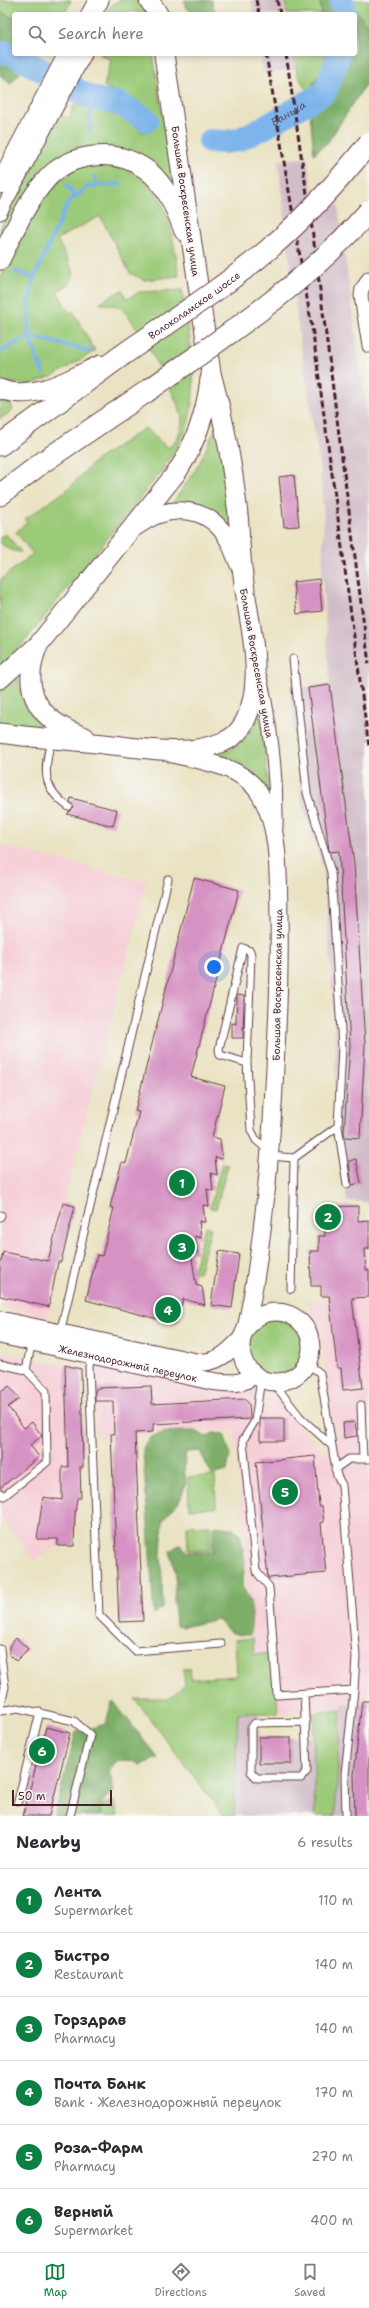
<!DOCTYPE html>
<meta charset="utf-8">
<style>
body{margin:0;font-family:"Shantell Sans",sans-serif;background:#f2f2f3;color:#2b2b33}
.scale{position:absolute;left:12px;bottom:10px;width:100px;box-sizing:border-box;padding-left:4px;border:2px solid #4a1f2b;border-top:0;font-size:11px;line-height:14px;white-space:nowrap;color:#4a1f2b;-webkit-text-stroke:3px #f6f6f2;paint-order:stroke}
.you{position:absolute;left:214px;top:967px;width:14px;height:14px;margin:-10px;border:3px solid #fff;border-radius:50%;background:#1a73e8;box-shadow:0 0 0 6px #1a73e833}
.badge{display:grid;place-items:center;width:26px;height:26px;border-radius:50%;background:#0b8043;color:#fff;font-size:13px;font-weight:700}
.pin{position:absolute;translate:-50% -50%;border:2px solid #fff;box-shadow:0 1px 4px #0006}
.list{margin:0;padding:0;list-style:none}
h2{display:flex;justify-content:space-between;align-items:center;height:52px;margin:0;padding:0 16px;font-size:17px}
h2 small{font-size:13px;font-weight:400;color:#7c7c81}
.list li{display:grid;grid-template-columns:26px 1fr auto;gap:12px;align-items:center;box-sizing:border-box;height:64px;padding:0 16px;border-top:1px solid #e1e1e2}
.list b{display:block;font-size:15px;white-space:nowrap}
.list p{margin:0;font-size:13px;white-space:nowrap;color:#7c7c81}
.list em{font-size:13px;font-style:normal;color:#7c7c81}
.icon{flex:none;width:22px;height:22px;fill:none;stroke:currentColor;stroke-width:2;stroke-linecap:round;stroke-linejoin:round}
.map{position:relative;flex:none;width:369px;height:1816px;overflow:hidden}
.search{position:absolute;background:#fff;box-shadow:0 2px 6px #0003;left:12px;right:12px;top:12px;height:44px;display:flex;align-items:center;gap:10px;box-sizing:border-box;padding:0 14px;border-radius:4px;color:#7c7c81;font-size:15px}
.sheet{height:436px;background:#fff}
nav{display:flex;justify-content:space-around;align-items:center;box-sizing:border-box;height:56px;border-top:1px solid #e1e1e2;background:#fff;font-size:11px;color:#7c7c81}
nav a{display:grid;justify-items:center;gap:2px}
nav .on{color:#0b8043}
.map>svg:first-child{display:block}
</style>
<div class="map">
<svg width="369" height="1816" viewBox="0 0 369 1816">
<rect width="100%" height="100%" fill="#f6f6f2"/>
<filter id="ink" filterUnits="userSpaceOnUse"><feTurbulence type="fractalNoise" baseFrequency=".025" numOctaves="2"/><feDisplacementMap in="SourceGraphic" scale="8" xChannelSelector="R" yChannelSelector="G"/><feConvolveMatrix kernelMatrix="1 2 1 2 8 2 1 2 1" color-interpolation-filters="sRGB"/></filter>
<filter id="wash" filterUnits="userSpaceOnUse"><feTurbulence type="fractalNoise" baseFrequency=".012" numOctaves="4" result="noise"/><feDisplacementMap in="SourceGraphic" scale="16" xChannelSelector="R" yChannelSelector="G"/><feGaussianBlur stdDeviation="0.9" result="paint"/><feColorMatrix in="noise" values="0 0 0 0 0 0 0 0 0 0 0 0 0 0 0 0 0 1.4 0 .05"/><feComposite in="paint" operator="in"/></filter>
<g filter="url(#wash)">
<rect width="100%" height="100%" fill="#eae3c3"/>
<path fill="#f6cfd7" d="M0,845L147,882L49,1259L59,1262L48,1317L0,1307V1260L3,1244L0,1243Z
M369,1298V1706L342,1704L341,1710L278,1713L274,1653L254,1654L235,1430L153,1432L96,1436L92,1367L97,1364L255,1392L278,1401L324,1453L338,1450L322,1349L307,1300Z
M0,1351L81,1369L83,1467H80L81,1498L74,1524L58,1546L34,1561L0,1515Z"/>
<path fill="#d1bdc9" d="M251,0H283L285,14H253Z
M260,54H292L295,69L264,74Z
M307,157L315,208L338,205L369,432V1202L347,1201L334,1124L336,1048L324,870L302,802L290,689L330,685L322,574L324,517L319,461L300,343L278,161Z
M342,1704L369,1706V1816H335Z
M238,1713H259V1737H313L315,1816H234Z"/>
<path fill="#9bca78" stroke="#727452" d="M0,0H71L65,14H14V19L0,11Z
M119,0H136L144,3L149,14L128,11L107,14L108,9Z
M285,0H320L322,14H287Z
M352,0H369V28L354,8Z
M99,54H153L173,183L170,184L88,149L0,241V229L59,114L69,118L74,106C98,107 132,107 141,132H146L149,126L150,111L104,86L111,60Z
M294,54H326L324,67L308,93L297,74Z
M99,164C106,165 114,164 121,166C169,181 172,234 179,276L144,280L130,273L100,216L57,239L74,273L70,284L57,291L69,313L73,311L95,351L53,376L29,385L0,381V279L38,205L55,182L78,167Z
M122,290L127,299L139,292L182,290C188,335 202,385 186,429C180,446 169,460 159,474L13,656L0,669V580L33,554L16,532L27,522L25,519L67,490L95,461L145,428L168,448C177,441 182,430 182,419C182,404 135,321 124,311C117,305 110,304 101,304L100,302Z
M0,400L11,404L13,410L0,419Z
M215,430L219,432L230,526C225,524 222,517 217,513C200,501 191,505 173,503L199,464Z
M6,534L21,552L13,551L0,543V537Z
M16,678L19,679C20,704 32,718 51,732L0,727V689Z
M258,715H261L269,792L251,771L239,764L217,757L219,753C238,748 251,734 258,715Z
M222,1163L228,1165L216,1209L210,1208Z
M205,1226L211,1228L199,1273L193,1272Z
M247 1347a29 29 0 1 1 58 0a29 29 0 1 1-58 0Z
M215,1476L216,1508L189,1509L188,1477Z
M210,1525L211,1550H188L187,1526Z
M253,1638L254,1654L274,1653L278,1713H238L234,1816H224L135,1699H168L185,1685L183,1669H190L191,1679L237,1676L235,1640Z
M341,1710L335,1816H315L313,1713Z
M114,1801L118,1816H102L99,1806Z"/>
<path fill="#7cae68" stroke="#63664a" d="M184,0H212L213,7L217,14H194L185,6Z
M320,0H352L354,8L369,28V79L328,142L314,154L308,93L324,67L326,54H355V14H322Z
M0,11L14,19V54H29L23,69L10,84L0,75Z
M196,1431L206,1437L213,1433L224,1434L230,1454L227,1471L212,1475L200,1451L186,1452L184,1467L186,1483L179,1502L163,1520L161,1554L163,1606L154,1615L143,1450C147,1428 178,1432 196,1431Z
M213,1526L231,1528L240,1533L245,1563L242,1586L250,1600L252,1615L250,1635C232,1635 229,1633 218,1619L183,1627L176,1626L174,1600L176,1575L170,1551L180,1544L187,1552H213Z
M114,1702L158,1758L141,1765C130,1759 123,1759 113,1763L109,1772L113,1782L112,1793C103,1799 99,1805 101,1816H54L76,1732L106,1724L111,1704Z"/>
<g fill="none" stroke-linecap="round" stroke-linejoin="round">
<path stroke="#7cb4ec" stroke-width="4" d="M90,130L91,98
M95,176L96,185
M67,185L74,196
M15,271L34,278
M0,352L29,336L90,351
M43,373L29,336V299L34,278L69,201L90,186L120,184"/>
<g stroke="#7cb4ec" stroke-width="24">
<path d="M341,0L345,14"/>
<path d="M0,52L13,54L91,98L120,104L147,120"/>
<path id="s1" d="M210,141L225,142L238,140L265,127L325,92L339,54"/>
</g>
</g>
<g id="blocks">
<path fill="#d692c3" d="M294,475L299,526L284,527L279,477Z
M319,579L322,611L297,614L293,582Z
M330,685L354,864L365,1044L360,1138L345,1137L344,1133L350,1045L339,851L330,852L329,850L308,688Z
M71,798L117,810L113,826L67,814L74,808L70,802Z
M194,878L239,890L191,1077L225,1086L212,1137L220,1139L222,1159L215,1157L217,1175L211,1173L213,1191L207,1189L209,1206L203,1205L205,1222L199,1221L201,1238L195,1236L197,1253L191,1252L196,1285L202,1287L205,1305L183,1299L176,1324L86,1300L97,1255L102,1256L114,1208L110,1207L122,1162L126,1163L139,1112L135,1111Z
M237,995L244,996L243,1038H232V1023L236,1024Z
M356,1159L361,1183L352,1185L349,1161Z
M63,1203L75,1206L61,1262H58L49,1307L0,1296V1266L3,1252L48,1261Z
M358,1206V1221L369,1220V1249H365L366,1270H369V1297L352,1298L363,1388L343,1390L341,1368H337L329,1296H321V1286H311L310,1251H319V1236H325L324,1207Z
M219,1251L239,1254L232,1308L211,1305Z
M65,1365L81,1369L83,1467H80L81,1498H77L75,1514L74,1546H58V1539H37L43,1497L62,1500V1467H68Z
M9,1386L19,1399L8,1407L24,1428L32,1422L42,1436L30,1445L39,1457L0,1488V1393Z
M151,1386L152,1404L245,1399L249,1404L250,1419L153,1424V1432L135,1433L143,1621L119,1622L111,1434H114L113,1401H95V1391L97,1388Z
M260,1418H284V1441H260Z
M355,1422L357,1436L344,1438L343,1423Z
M315,1456L319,1506H322L324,1522L321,1523L326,1573L268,1578L256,1462Z
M16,1638L28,1649L16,1661L9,1654V1646Z
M362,1701H369V1816H355L354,1775Z
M46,1727L70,1733L49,1816H23Z
M259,1737H291V1763H259Z"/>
</g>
</g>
<g filter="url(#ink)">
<use href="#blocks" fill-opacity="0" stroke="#623c42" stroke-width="1"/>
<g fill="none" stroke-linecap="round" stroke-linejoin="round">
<defs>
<path id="service" d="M293,659L307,793L331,872L342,1047L338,1126L347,1184
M51,740C44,769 41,788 69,807
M247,1063L220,1055L219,1049L243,948L250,951L251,955L247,1063L251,1130L256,1140L269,1151
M270,1156L294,1158L291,1289
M294,1158L338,1126
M0,1217L1,1215
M60,1333L168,879
M91,1355L89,1367L99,1615L135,1651L221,1644
M0,1364L26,1370
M261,1378L255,1421L243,1440L256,1571L269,1587L277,1695L354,1690L356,1657L342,1485L337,1476L320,1373L307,1363
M272,1381L300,1417L331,1445
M361,1405L363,1459
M335,1469L349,1459H369
M0,1493L4,1496L47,1462L46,1391L26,1370L32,1341
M0,1649L5,1687L0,1709
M304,1693L307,1771L301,1778H257L251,1772V1728L255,1723L306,1722
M0,1711L18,1708L74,1721L90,1735L70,1816
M18,1801L40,1712
M346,1816L345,1774L354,1690"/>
<path id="minor" d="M0,213L85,54
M369,278L362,289L361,296L369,346
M260,677C271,726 277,777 276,828"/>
<g id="tertiary">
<path d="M136,527C165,505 204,503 226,536C232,545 235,557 240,567"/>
<path d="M170,753C198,761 238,764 257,790C281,823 278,879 279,918C280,968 278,1017 275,1067C271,1154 264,1243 246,1329"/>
<circle cx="276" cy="1347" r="35"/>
<path d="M0,1320L196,1362C217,1364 228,1353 242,1338"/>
<path id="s2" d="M0,1335L211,1381C226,1383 243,1386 254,1374"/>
</g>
<path id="secondary" d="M149,0L158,14
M91,14L99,0
M0,184L68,54
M0,260C13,234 25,204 45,181C69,152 116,147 147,170C166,184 176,210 184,231
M0,389C34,402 70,379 100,365
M38,645C19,692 39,721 85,737
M0,679L38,645L177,472C196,443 206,414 210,379
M0,733C34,738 69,740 104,744C143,748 187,758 225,741C244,733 251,710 254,691C259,652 247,614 243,575C240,555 240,534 238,514C233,466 224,419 211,373L164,54"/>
<path id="primary" d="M0,445L121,356
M0,495L43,462L146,392"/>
</defs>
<use href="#service" stroke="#623c42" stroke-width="9"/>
<use href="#minor" stroke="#623c42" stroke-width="15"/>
<use href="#tertiary" stroke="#623c42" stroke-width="19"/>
<use href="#secondary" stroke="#623c42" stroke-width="21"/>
<use href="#primary" stroke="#623c42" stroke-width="23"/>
<use href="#service" stroke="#fff" stroke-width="7"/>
<use href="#minor" stroke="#fff" stroke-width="13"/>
<use href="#tertiary" stroke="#fff" stroke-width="17"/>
<use href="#secondary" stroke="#fff" stroke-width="19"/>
<use href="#primary" stroke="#fff" stroke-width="21"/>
<path stroke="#4a1f2b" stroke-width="3" stroke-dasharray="6 3" stroke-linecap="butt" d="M256,0L259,14
M277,0L280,14
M266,54L313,334L369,747
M286,54L312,228L369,664"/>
<defs>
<g id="primary-bridge">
<path id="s3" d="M121,356C171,321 223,288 269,249C306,217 339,181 369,143"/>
<path d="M146,392C224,337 306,284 369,211"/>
</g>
</defs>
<use href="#primary-bridge" stroke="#623c42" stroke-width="23" stroke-linecap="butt"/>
<use href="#primary-bridge" stroke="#fff" stroke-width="21"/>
</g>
</g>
<g text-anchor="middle" stroke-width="3" stroke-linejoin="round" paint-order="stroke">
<g font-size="10" fill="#4a1f2b" stroke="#f6f6f2">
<text transform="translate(186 201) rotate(82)" y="4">Большая Воскресенская улица</text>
<text dy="4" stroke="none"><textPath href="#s3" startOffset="89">Волоколамское шоссе</textPath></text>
<text transform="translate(257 663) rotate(80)" y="4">Большая Воскресенская улица</text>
<text transform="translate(277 985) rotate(-89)" y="4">Большая Воскресенская улица</text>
<text dy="4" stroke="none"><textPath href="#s2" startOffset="131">Железнодорожный переулок</textPath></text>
</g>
<g font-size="11" font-style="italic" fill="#5c536f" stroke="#f6f6f2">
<text dy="4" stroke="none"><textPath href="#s1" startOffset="85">Банька</textPath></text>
</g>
</g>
</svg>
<div class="scale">50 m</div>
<div class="you"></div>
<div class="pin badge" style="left:182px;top:1183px">1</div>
<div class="pin badge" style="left:328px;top:1217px">2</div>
<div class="pin badge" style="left:182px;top:1247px">3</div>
<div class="pin badge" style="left:168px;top:1310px">4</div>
<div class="pin badge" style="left:285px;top:1492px">5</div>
<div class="pin badge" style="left:42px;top:1751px">6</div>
<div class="search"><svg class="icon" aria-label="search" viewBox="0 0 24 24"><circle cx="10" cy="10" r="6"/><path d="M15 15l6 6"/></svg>Search here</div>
</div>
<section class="sheet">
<h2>Nearby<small>6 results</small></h2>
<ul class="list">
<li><span class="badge">1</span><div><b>Лента</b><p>Supermarket</p></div><em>110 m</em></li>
<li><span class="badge">2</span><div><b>Бистро</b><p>Restaurant</p></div><em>140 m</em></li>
<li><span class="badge">3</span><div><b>Горздрав</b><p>Pharmacy</p></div><em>140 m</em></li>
<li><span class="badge">4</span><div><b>Почта Банк</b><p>Bank · Железнодорожный переулок</p></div><em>170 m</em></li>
<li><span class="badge">5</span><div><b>Роза-Фарм</b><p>Pharmacy</p></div><em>270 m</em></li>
<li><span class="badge">6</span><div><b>Верный</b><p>Supermarket</p></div><em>400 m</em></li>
</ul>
</section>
<nav>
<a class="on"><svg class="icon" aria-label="map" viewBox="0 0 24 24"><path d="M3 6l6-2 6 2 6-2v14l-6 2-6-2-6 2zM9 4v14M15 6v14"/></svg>Map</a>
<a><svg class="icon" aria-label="directions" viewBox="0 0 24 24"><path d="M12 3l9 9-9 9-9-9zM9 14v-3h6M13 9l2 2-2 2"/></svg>Directions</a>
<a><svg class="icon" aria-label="saved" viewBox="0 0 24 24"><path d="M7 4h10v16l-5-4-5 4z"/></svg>Saved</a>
</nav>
